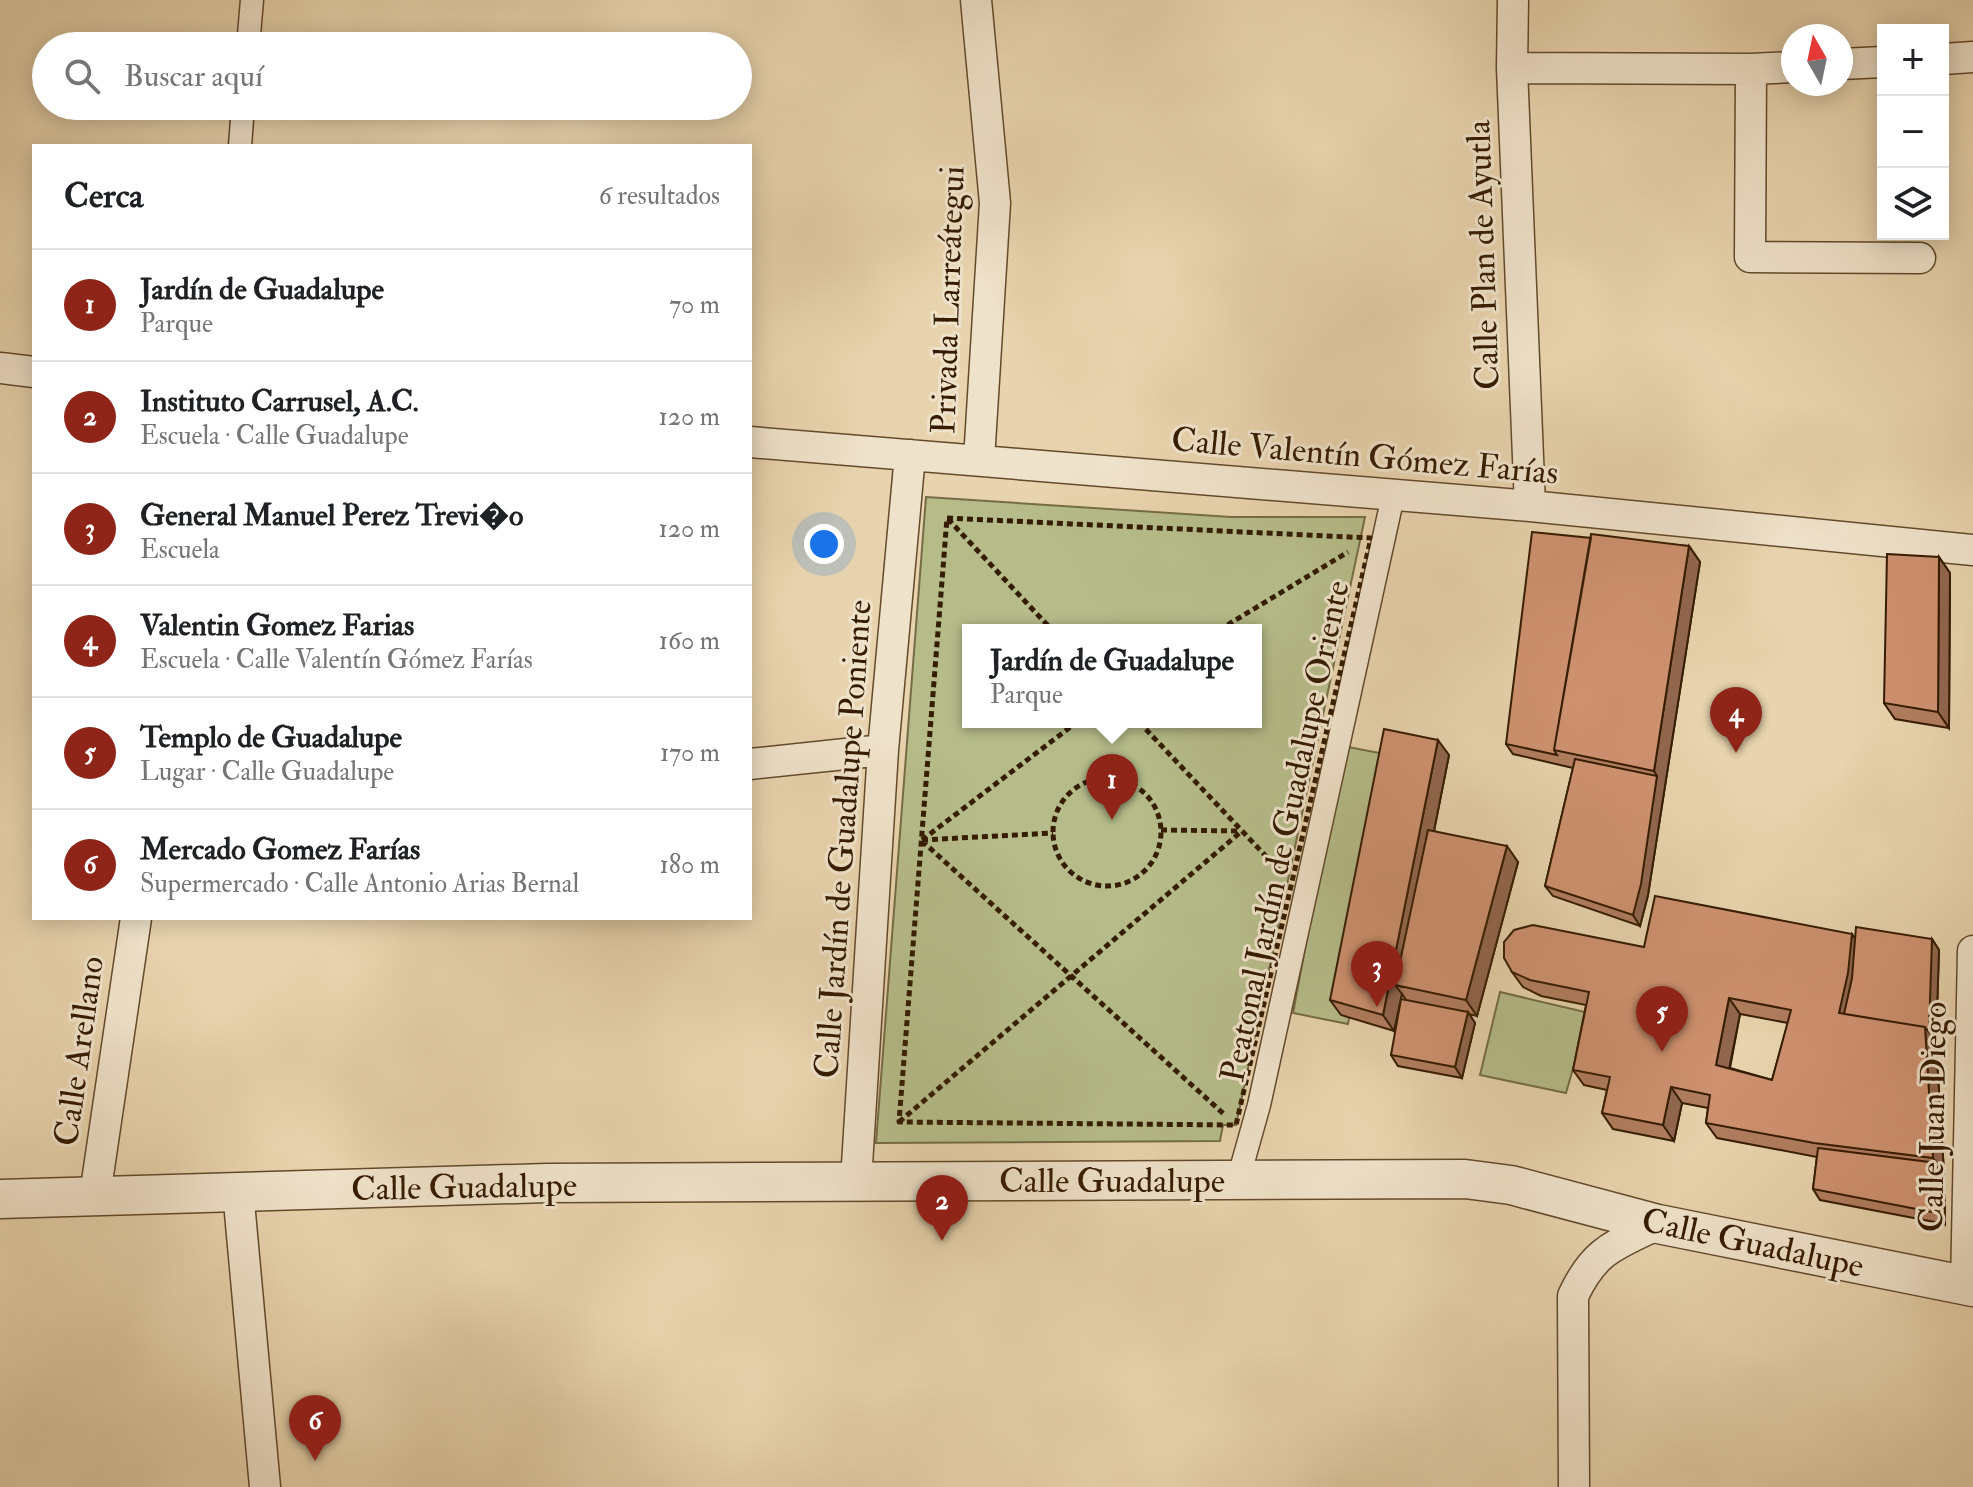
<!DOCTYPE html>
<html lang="es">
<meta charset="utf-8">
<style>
body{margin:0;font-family:"IM FELL Double Pica",serif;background:#f6f6f6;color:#202124}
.controls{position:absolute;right:24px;top:24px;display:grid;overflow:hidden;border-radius:0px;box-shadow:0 4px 20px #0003}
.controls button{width:72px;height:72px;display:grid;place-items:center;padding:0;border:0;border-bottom:2px solid #e0e0e0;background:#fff;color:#202124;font:40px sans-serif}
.compass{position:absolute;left:1781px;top:24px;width:72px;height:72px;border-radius:50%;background:#fff;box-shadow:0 4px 20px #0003;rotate:351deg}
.you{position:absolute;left:824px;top:544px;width:28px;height:28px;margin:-20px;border:6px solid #fff;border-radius:50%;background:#1a73e8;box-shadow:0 0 0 12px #1a73e833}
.badge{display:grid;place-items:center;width:52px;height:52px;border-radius:50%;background:#8f2418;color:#fff;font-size:26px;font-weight:700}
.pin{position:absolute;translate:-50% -66px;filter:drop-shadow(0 2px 4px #0008)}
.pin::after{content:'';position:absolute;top:42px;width:28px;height:24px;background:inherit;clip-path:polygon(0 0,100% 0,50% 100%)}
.popup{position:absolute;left:962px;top:624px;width:300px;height:104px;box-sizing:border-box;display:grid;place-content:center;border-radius:0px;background:#fff;filter:drop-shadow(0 2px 6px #0005);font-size:26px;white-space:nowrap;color:#757577}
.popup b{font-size:30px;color:#202124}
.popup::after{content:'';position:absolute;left:50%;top:100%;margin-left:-16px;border:16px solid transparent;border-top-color:#fff}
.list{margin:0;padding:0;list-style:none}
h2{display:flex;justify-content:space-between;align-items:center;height:104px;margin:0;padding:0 32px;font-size:34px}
h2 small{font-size:26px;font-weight:400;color:#757577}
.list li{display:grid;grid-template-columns:52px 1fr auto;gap:24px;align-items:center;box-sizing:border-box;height:112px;padding:0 32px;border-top:2px solid #e0e0e0}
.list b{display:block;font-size:30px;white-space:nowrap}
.list p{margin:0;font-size:26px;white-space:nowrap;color:#757577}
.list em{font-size:26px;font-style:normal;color:#757577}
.icon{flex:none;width:44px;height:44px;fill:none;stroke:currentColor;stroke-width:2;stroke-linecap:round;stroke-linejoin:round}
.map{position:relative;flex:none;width:1973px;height:1487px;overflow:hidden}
.search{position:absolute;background:#fff;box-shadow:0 4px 20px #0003;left:32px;top:32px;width:720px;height:88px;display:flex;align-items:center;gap:20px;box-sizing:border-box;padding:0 28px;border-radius:44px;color:#757577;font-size:30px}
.panel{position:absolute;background:#fff;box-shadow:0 4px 20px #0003;left:32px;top:144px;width:720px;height:776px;border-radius:0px}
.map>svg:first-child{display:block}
</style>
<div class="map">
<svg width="1973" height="1487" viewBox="0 0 1973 1487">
<rect width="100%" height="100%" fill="#e7d3ad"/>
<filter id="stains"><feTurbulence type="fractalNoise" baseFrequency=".0025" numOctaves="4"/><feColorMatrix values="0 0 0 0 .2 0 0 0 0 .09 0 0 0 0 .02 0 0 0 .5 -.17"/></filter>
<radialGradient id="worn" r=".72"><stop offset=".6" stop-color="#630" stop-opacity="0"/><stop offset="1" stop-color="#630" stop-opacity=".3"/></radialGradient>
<path fill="#b5bc8a" stroke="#756c45" stroke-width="2" fill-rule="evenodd" d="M926,497L1231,517H1365L1236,1125H1223L1220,1141L876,1143ZM968,630H1256V722H968Z
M1343,746L1395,756L1348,1024L1293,1013Z
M1500,992L1589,1013L1566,1093L1480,1075Z"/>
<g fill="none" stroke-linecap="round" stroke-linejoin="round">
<defs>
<path id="pedestrian" d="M248,46L252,0
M240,146L243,106
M1238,1180L1259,1105L1393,496"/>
<path id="minor" d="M976,0L995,203L979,460
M1513,0L1512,68L1530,506
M1943,59L1973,57
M1841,64L1883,62
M1512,68L1751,69L1793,67
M1751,69L1750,257L1920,258
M0,368L34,372
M750,442L1530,506L1973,550
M750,764L883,750
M856,1181L883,750L910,455
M238,1191L265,1487
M95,1195L136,918
M1966,1286L1973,951
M1574,1487L1573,1296C1595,1249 1614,1246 1658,1224"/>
<path id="tertiary" d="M0,1199L547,1183L1465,1179L1511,1185L1658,1224L1973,1287"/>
</defs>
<use href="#pedestrian" stroke="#624a2b" stroke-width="25"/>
<use href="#minor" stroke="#624a2b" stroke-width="33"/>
<use href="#tertiary" stroke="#624a2b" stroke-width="41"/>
<path stroke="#351c00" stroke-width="5" stroke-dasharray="6 4" stroke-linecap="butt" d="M947,518L1371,538L1236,1125L899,1122Z
M948,519L1052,630
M1219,630L1348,552
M1139,722L1279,870
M1053 832a54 54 0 1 1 108 0a54 54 0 1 1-108 0Z
M1161,830L1241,831
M922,840L1077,722
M922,840L1053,833
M922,841L1226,1116
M899,1122L1242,831"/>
<use href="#pedestrian" stroke="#efe2ca" stroke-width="22"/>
<use href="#minor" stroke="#efe2ca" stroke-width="30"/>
<use href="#tertiary" stroke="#efe2ca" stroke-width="38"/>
</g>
<path fill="#b17d60" stroke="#351c00" stroke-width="2" fill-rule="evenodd" d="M1591,538L1689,546L1700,562L1648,895L1640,926L1553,896L1545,886L1573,768L1513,754L1506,744Z
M1939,557L1950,573L1949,728L1895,719L1884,703Z
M1449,755L1434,831L1518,862L1477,1016L1469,1014L1475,1023L1462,1078L1398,1066L1391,1055L1406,1000L1402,994L1394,1031L1341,1015L1330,1000Z
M1852,934L1855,939H1932L1939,950L1936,1043L1944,1173L1945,1224L1820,1200L1813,1189L1817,1157L1717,1138L1706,1123L1708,1108L1682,1103L1674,1141L1613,1129L1602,1113L1607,1090L1584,1085L1573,1070L1586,1005L1541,996L1523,987L1512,972L1644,947ZM1740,1014L1788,1023L1772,1080L1730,1068Z"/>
<path fill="#90664e" stroke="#351c00" stroke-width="2" d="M1689,546L1700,562L1648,895L1640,926L1633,915L1657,776L1654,771Z
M1939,557L1950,573L1949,728L1938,712Z
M1438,740L1449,755L1403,987L1395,985L1402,994L1394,1031L1383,1015Z
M1507,846L1518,862L1477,1016L1466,1000Z
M1852,934L1863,950L1852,1020L1839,1013Z
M1932,939L1939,950L1936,1043L1944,1173L1945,1224L1937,1213V1163L1933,1158L1925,1027Z
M1729,998L1740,1014L1727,1080L1716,1065Z
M1468,1012L1475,1023L1462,1078L1455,1067Z
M1671,1087L1682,1103L1674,1141L1663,1125Z"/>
<path fill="#ce9170" stroke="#351c00" stroke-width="2" fill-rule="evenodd" d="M1532,532L1591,538L1554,750L1557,755L1506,744Z
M1591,534L1689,546L1654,771L1554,750Z
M1887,554L1939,557L1938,712L1884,703Z
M1384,729L1438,740L1383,1015L1330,1000Z
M1575,759L1657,776L1641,884L1633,915L1545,886Z
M1428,830L1507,846L1466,1000L1395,985Z
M1655,896L1852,934L1848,973L1839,1013L1925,1027L1933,1158L1814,1143L1706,1123L1710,1095L1671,1087L1663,1125L1602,1113L1610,1077L1573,1070L1589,992L1530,980L1512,972L1504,958V942L1514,930L1533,925L1644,947ZM1729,998L1791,1010L1772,1080L1716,1065Z
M1856,927L1932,939L1929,1032L1925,1027L1844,1014L1852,978Z
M1401,999L1468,1012L1455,1067L1391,1055Z
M1818,1148L1937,1163V1213L1813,1189Z"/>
<g text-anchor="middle" stroke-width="6" stroke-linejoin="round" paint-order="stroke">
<g font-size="34" fill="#351c00" stroke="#efe2ca">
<text transform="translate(1482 255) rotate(-92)" y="12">Calle Plan de Ayutla</text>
<text transform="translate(947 300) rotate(-88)" y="12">Privada Larreátegui</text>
<text transform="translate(1365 455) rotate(5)" y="12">Calle Valentín Gómez Farías</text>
<text transform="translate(1284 831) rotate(-78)" y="12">Peatonal Jardín de Guadalupe Oriente</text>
<text transform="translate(842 839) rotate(-86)" y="12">Calle Jardín de Guadalupe Poniente</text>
<text transform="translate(78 1051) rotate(-82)" y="12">Calle Arellano</text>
<text transform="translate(1932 1117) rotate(-89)" y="12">Calle Juan Diego</text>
<text x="1112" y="1192">Calle Guadalupe</text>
<text transform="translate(464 1186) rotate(-1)" y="12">Calle Guadalupe</text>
<text transform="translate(1753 1242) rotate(12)" y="12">Calle Guadalupe</text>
</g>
</g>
<rect width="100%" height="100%" filter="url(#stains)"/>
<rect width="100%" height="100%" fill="url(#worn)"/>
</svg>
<div class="controls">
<button>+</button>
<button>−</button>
<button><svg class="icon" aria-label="layers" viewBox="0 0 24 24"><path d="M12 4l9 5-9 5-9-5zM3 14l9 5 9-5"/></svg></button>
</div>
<svg class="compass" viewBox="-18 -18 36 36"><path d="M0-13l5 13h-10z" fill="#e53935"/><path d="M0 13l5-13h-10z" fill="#757577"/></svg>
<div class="you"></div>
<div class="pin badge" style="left:1112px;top:820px">1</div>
<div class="popup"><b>Jardín de Guadalupe</b>Parque</div>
<div class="pin badge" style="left:942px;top:1241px">2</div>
<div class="pin badge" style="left:1377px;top:1007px">3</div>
<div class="pin badge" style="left:1736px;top:753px">4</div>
<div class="pin badge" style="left:1662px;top:1052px">5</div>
<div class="pin badge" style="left:315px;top:1461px">6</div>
<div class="search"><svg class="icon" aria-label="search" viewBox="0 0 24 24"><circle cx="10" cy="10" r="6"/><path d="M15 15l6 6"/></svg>Buscar aquí</div>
<section class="panel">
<h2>Cerca<small>6 resultados</small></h2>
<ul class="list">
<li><span class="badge">1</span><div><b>Jardín de Guadalupe</b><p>Parque</p></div><em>70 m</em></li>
<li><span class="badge">2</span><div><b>Instituto Carrusel, A.C.</b><p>Escuela · Calle Guadalupe</p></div><em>120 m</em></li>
<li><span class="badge">3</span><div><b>General Manuel Perez Trevi�o</b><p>Escuela</p></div><em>120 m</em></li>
<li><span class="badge">4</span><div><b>Valentin Gomez Farias</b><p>Escuela · Calle Valentín Gómez Farías</p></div><em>160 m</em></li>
<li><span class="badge">5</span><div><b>Templo de Guadalupe</b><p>Lugar · Calle Guadalupe</p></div><em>170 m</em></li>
<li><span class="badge">6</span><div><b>Mercado Gomez Farías</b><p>Supermercado · Calle Antonio Arias Bernal</p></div><em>180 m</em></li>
</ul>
</section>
</div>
